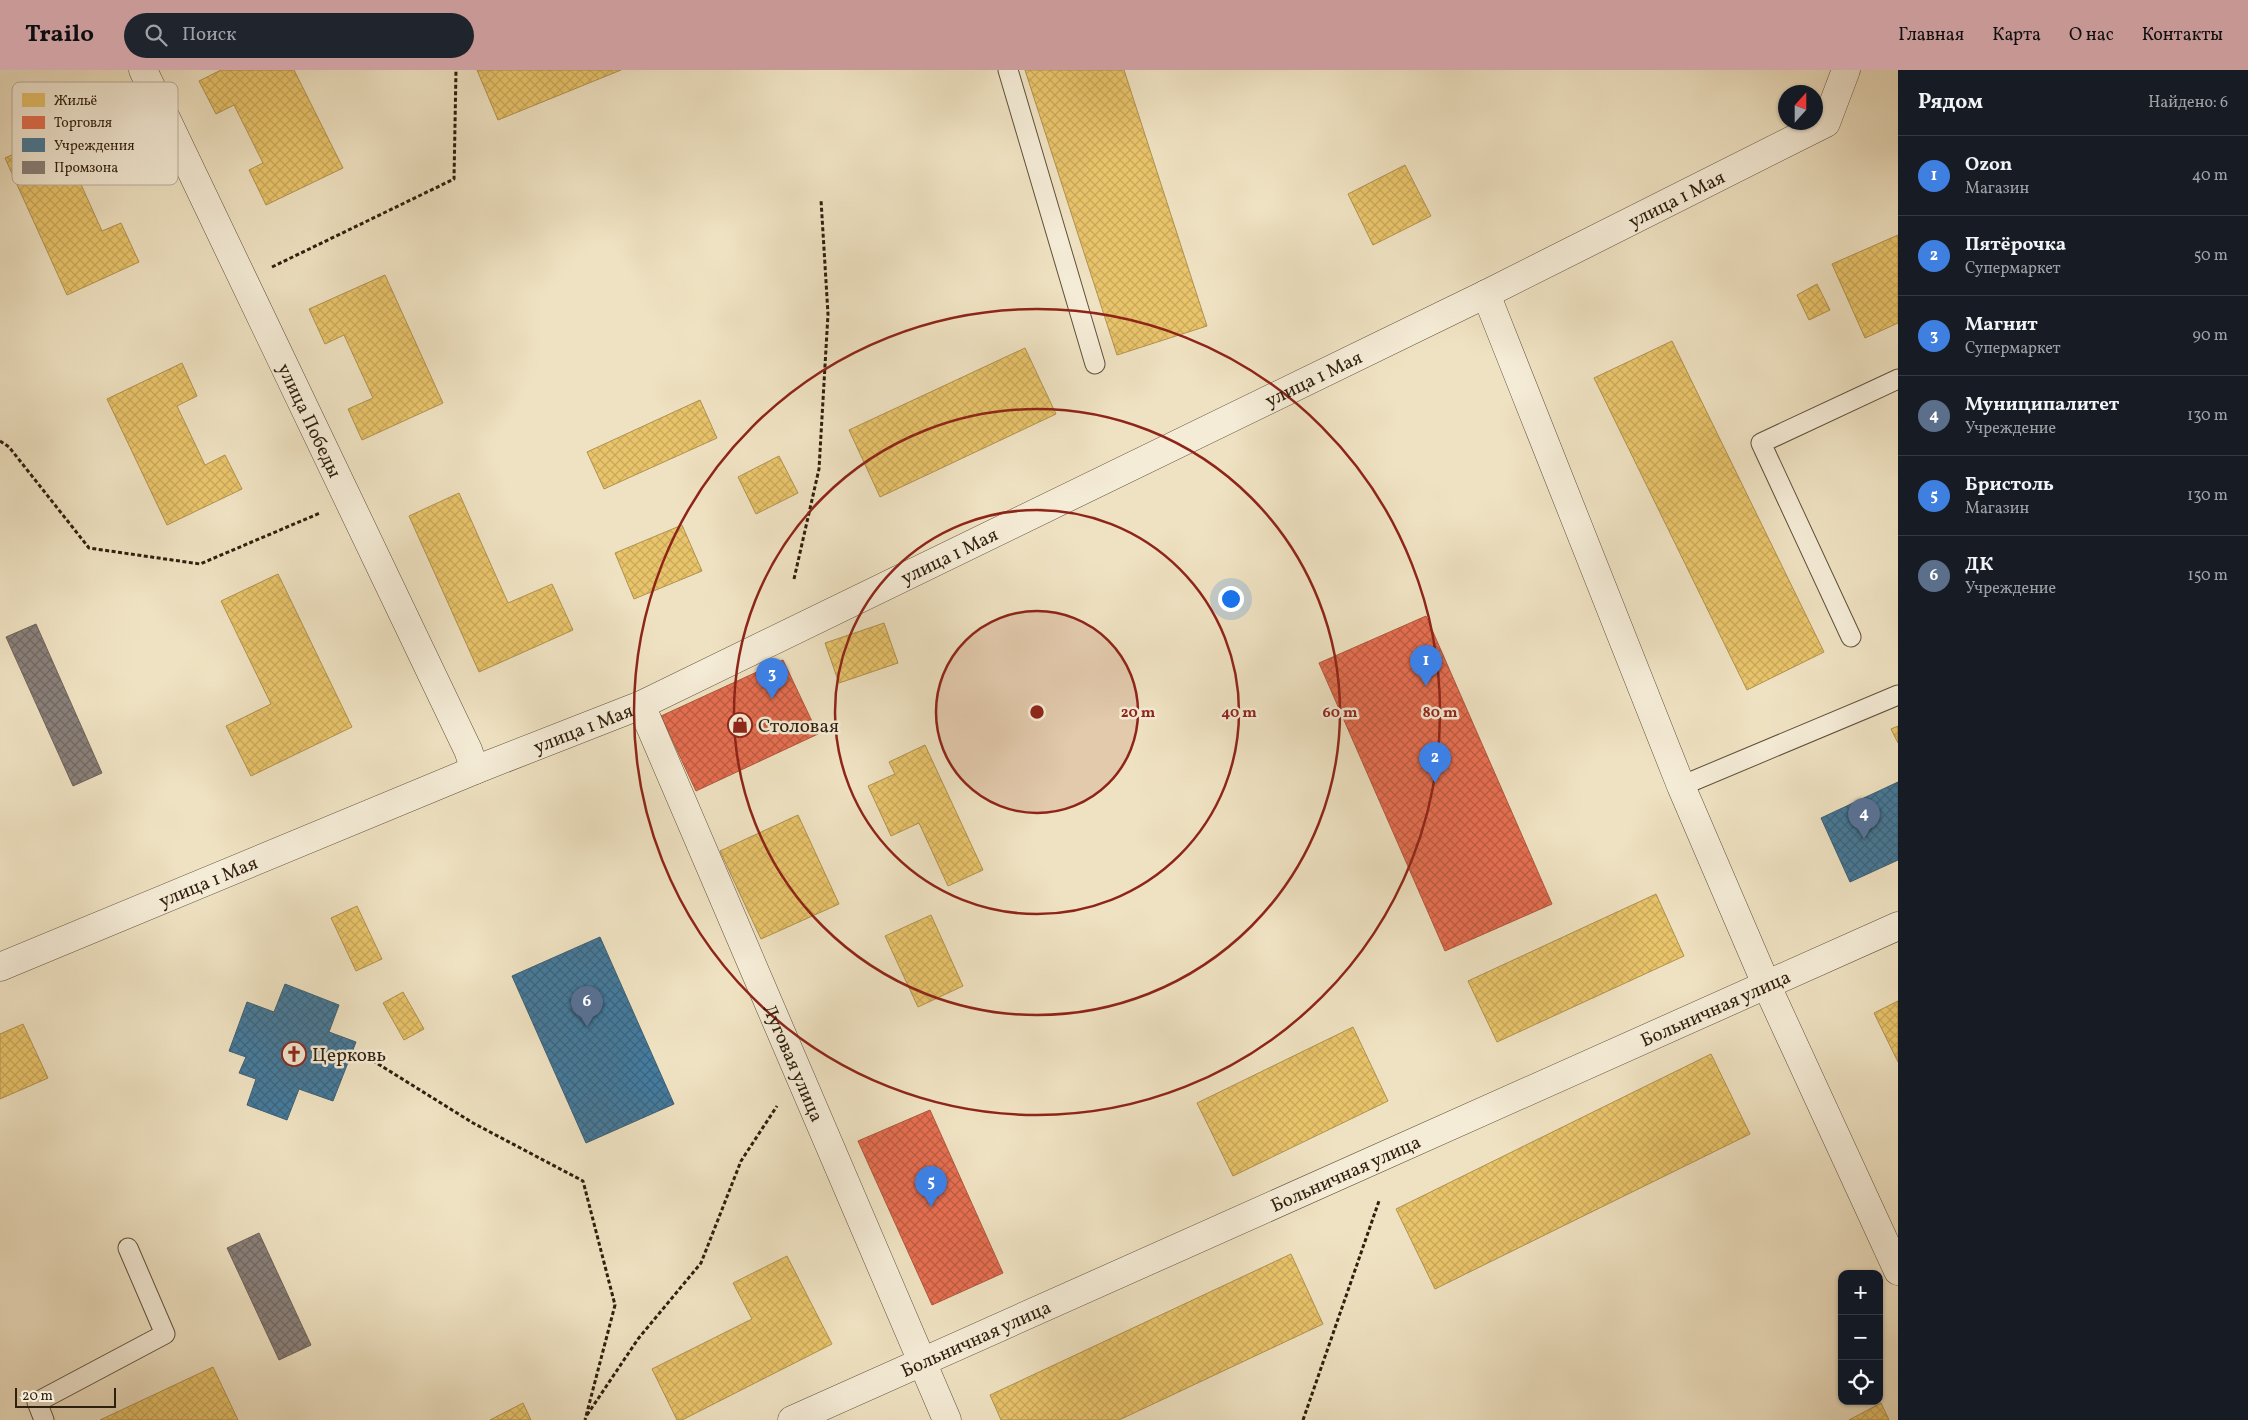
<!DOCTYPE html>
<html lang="ru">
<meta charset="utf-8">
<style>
body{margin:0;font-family:Vollkorn,serif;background:#20242c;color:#f1f3f6}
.controls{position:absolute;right:15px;bottom:15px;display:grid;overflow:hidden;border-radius:10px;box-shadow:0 1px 4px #0004}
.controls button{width:45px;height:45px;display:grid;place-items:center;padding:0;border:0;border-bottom:1px solid #363941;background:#171b24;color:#f1f3f6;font:25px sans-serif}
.compass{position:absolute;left:1778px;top:15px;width:45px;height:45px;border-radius:50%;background:#171b24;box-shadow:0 1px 4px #0004;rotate:21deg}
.scale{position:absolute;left:15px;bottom:12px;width:101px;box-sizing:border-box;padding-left:5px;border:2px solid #2f1f0d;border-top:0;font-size:14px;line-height:18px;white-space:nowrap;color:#2f1f0d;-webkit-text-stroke:4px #f5ecd7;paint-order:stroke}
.you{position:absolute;left:1230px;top:528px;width:18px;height:18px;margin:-12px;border:4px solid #fff;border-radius:50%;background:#1a73e8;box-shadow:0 0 0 8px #1a73e833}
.badge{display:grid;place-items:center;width:32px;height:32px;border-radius:50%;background:#c59692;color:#fff;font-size:16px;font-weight:700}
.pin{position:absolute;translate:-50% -41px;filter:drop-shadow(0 1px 2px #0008)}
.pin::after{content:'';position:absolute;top:26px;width:18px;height:15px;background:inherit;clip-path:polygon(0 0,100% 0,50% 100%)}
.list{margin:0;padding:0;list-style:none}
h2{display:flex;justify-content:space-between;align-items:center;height:65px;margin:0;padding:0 20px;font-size:21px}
h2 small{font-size:16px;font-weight:400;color:#9ea1a6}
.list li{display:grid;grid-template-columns:32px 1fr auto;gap:15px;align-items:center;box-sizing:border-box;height:80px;padding:0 20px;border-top:1px solid #363941}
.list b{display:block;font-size:19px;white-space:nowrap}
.list p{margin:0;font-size:16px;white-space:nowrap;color:#9ea1a6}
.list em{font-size:16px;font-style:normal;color:#9ea1a6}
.icon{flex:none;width:28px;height:28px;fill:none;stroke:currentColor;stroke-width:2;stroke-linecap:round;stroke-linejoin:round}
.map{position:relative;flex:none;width:1898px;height:1350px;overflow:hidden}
header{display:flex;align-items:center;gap:30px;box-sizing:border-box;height:70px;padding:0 25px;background:#c59692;color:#111}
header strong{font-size:24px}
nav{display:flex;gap:28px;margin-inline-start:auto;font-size:18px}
.search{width:350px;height:45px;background:#20242c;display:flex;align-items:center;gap:12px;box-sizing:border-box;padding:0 18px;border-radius:28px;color:#9ea1a6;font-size:19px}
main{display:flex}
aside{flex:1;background:#171b24}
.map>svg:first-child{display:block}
</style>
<header>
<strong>Trailo</strong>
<div class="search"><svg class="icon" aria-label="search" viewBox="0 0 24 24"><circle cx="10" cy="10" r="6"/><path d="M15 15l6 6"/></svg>Поиск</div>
<nav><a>Главная</a><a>Карта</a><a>О нас</a><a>Контакты</a></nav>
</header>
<main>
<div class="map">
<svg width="1898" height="1350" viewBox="0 0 1898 1350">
<defs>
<pattern id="homes-cross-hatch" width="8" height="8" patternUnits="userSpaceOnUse" patternTransform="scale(1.25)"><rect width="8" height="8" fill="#e9c46a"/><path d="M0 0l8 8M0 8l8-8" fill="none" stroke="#c8a85b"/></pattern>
<pattern id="shops-cross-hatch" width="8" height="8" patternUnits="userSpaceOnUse" patternTransform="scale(1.25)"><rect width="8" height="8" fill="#e76f51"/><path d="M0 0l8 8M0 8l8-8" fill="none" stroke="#bc5b42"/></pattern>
<pattern id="public-cross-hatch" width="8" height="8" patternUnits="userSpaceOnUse" patternTransform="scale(1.25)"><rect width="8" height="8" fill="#457b9d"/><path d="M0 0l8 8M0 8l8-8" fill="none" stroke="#3a647e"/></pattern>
<pattern id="industry-cross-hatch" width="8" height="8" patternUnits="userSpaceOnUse" patternTransform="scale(1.25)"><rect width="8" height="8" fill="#8a817c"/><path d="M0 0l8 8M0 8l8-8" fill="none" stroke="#716964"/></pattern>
</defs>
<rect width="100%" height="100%" fill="#efe2c2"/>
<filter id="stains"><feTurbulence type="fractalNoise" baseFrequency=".004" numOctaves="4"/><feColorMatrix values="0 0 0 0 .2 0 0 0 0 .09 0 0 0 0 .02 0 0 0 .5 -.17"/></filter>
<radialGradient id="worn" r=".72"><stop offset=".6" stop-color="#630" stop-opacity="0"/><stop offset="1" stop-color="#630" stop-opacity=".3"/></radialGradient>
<path fill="url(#homes-cross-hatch)" stroke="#b1924e" d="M221,0H294L343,98L266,135L249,100L263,93L234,35L216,44L199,11Z
M477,0H621L498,50Z
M1025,0H1124L1207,256L1117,285Z
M73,57L94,103L79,110L102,161L121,153L139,192L67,225L5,88Z
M1405,95L1431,146L1373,175L1348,124Z
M1898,165V253L1865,268L1832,194Z
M385,205L443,333L362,370L348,339L373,328L344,265L325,274L309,239Z
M1817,214L1830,240L1809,250L1797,225Z
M1672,271L1824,582L1747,620L1594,308Z
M1025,278L1056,344L880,427L849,360Z
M182,293L197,326L177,336L205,395L225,385L242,419L167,455L107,329Z
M700,330L717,368L604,419L587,382Z
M779,386L798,423L756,444L738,407Z
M459,423L508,533L552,514L573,560L479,602L409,446Z
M682,455L702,501L634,529L615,483Z
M278,504L352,657L251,706L226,656L271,634L221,531Z
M884,553L898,593L839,613L825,573Z
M1898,656V673L1891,659Z
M925,675L983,800L948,816L919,753L891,766L868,716L895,704L889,692Z
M798,745L839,834L761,869L720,781Z
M1656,824L1684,886L1497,972L1468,911Z
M357,836L382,889L356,901L331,848Z
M931,845L963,916L918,937L885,866Z
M403,922L424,959L404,970L383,933Z
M1898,931V992L1874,943Z
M23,954L48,1008L0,1029V964Z
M1353,957L1388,1031L1233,1106L1197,1033Z
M1711,984L1750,1064L1435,1219L1396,1139Z
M1291,1184L1323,1254L1119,1350H1001L990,1325Z
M787,1186L832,1274L682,1350H677L652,1299L752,1249L733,1213Z
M213,1297L238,1350H100Z
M523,1333L531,1350H490Z
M1881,1333L1889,1350H1849Z"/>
<path fill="url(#shops-cross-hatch)" stroke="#b0573d" d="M1426,546L1552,834L1445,881L1319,593Z
M783,590L818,664L696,721L661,646Z
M930,1040L1003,1203L932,1235L858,1071Z"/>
<path fill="url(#public-cross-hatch)" stroke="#3e5f72" d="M1898,712V790L1850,812L1821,748Z
M600,867L674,1034L586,1073L512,906Z
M285,914L339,935L329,962L356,972L333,1031L299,1019L287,1050L247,1035L256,1009L239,1003L246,987L229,981L247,932L274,942Z"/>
<path fill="url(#industry-cross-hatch)" stroke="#6f645b" d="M36,554L102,703L73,716L6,567Z
M259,1163L311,1275L279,1290L227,1178Z"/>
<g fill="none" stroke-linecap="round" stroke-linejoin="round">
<defs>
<path id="service" d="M1008,0L1095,294
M1851,567L1761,373L1898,309
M1681,716L1898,625
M44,1350L37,1332L165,1264L128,1178"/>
<g id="minor">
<path id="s1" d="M143,0L468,680L475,700"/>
<path d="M1486,224L1681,716L1766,914L1898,1201"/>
<path id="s2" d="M641,635L947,1350"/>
<path id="s3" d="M0,897L475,700L641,635L1486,224L1826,53L1846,0"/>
<path id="s4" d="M792,1350L1898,856"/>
</g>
</defs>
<use href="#service" stroke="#5f503a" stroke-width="21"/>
<use href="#minor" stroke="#5f503a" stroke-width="29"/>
<path stroke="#2f1f0d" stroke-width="3" stroke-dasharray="4 2.5" stroke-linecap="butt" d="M272,197L454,109L456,0
M0,371L9,377L89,478L200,494L320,443
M794,509L819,399L828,244L821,130
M367,987L473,1053L583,1111L615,1235L585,1350
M587,1345L638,1269L701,1193L741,1091L777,1036
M1303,1350L1379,1131"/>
<use href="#service" stroke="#f5ecd7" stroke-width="19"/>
<use href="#minor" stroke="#f5ecd7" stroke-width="28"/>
</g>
<circle cx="1037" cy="642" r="101" fill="#8f2418" fill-opacity=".12"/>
<g fill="none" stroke="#8f2418" stroke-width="2.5">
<circle cx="1037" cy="642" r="101"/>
<circle cx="1037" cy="642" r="202"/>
<circle cx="1037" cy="642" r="303"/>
<circle cx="1037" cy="642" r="403"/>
</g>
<defs>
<symbol id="shop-ring" viewBox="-11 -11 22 22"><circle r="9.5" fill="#f5ecd7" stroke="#8f2418" stroke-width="1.5"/><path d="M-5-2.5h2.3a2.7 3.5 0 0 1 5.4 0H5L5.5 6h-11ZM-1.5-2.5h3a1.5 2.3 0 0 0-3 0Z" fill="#8f2418"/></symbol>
<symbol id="church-ring" viewBox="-11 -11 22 22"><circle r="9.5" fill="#f5ecd7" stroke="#8f2418" stroke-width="1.5"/><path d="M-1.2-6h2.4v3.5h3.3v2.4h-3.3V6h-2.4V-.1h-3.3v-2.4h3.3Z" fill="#8f2418"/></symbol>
</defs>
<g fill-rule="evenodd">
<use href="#shop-ring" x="726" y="641" width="28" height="28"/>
<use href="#church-ring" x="280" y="970" width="28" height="28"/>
</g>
<g text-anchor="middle" stroke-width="5" stroke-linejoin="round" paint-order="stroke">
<g font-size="19" fill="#2f1f0d" stroke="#f5ecd7">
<text dy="7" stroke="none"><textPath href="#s3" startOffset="1845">улица 1 Мая</textPath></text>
<text dy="7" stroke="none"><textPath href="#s3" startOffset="1440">улица 1 Мая</textPath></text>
<text dy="7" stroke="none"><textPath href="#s1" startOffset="388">улица Победы</textPath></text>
<text dy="7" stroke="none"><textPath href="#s3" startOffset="1035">улица 1 Мая</textPath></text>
<text dy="7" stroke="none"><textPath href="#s3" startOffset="630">улица 1 Мая</textPath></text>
<text dy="7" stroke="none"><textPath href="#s3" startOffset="225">улица 1 Мая</textPath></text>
<text dy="7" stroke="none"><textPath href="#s4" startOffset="1011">Больничная улица</textPath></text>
<text dy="7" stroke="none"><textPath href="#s2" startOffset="389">Луговая улица</textPath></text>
<text dy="7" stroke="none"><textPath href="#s4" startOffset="606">Больничная улица</textPath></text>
<text dy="7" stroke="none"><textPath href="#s4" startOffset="201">Больничная улица</textPath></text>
</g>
<g font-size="19" fill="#2f1f0d" stroke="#f5ecd7" text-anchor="start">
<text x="758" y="662">Столовая</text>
<text x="312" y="991">Церковь</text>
</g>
</g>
<rect x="12" y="12" width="166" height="103" rx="8" fill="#f5ecd7" stroke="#baae9a" stroke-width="1"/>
<rect x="22" y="23" width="23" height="14" fill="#e9c46a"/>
<rect x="22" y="46" width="23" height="13" fill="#e76f51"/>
<rect x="22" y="68" width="23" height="14" fill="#457b9d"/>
<rect x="22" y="91" width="23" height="13" fill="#8a817c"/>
<g font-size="14" fill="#2f1f0d">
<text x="54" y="35">Жильё</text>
<text x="54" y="57">Торговля</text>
<text x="54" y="80">Учреждения</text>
<text x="54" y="102">Промзона</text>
</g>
<circle cx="1037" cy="642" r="8" fill="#8f2418" stroke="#f5ecd7" stroke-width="2.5"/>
<g font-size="15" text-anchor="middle" font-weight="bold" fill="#8f2418" stroke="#f5ecd7" stroke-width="5" stroke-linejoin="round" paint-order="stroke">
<text x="1138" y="647">20 m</text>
<text x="1239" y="647">40 m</text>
<text x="1340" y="647">60 m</text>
<text x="1440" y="647">80 m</text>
</g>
<rect width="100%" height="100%" filter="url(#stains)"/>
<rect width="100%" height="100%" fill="url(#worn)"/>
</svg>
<div class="controls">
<button>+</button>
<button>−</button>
<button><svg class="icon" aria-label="locate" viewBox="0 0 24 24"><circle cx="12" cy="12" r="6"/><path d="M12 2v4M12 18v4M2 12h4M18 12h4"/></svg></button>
</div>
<svg class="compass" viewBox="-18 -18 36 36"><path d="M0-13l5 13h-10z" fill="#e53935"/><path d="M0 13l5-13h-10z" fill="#9ea1a6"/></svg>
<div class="scale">20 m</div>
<div class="you"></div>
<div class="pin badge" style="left:1426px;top:616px;background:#3f7fe0">1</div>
<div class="pin badge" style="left:1435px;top:713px;background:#3f7fe0">2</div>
<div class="pin badge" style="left:772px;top:629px;background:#3f7fe0">3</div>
<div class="pin badge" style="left:1864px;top:769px;background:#5c6f8a">4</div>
<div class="pin badge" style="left:931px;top:1137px;background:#3f7fe0">5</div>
<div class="pin badge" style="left:587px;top:957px;background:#5c6f8a">6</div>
</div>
<aside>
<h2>Рядом<small>Найдено: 6</small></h2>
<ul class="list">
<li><span class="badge" style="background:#3f7fe0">1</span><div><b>Ozon</b><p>Магазин</p></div><em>40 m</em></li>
<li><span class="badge" style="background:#3f7fe0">2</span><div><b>Пятёрочка</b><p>Супермаркет</p></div><em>50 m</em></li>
<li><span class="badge" style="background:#3f7fe0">3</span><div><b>Магнит</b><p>Супермаркет</p></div><em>90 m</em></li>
<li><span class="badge" style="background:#5c6f8a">4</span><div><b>Муниципалитет</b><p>Учреждение</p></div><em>130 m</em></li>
<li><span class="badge" style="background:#3f7fe0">5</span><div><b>Бристоль</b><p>Магазин</p></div><em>130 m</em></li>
<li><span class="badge" style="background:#5c6f8a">6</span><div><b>ДК</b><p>Учреждение</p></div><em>150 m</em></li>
</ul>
</aside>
</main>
